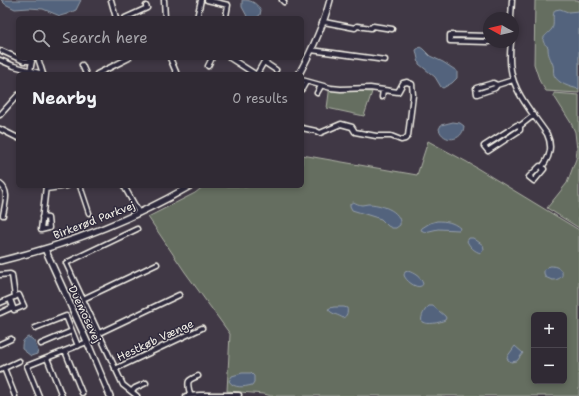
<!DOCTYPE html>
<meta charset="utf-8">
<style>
body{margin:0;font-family:"Shantell Sans",sans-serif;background:#38323c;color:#f1f3f6}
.controls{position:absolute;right:12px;bottom:12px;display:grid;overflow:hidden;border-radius:6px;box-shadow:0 2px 6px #0003}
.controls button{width:36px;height:36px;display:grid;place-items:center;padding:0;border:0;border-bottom:1px solid #4b464f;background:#302a34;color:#f1f3f6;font:20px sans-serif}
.compass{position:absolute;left:483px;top:12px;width:36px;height:36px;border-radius:50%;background:#302a34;box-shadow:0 2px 6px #0003;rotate:278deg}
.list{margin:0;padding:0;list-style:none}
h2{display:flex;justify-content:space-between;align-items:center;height:52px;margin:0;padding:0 16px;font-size:17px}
h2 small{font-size:13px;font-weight:400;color:#a8a7ac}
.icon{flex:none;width:22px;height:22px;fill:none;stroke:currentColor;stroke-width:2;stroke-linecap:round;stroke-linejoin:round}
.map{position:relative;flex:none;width:579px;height:396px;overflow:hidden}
.search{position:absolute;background:#302a34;box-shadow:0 2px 6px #0003;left:16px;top:16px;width:288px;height:44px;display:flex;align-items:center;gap:10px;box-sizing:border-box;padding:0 14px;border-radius:6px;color:#a8a7ac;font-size:15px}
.panel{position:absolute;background:#302a34;box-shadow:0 2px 6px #0003;left:16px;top:72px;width:288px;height:116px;border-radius:6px}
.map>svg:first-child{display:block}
</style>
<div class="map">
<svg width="579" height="396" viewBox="0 0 579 396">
<rect width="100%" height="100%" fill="#403845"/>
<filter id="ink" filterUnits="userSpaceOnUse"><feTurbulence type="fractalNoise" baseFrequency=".025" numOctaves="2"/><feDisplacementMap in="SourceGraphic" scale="8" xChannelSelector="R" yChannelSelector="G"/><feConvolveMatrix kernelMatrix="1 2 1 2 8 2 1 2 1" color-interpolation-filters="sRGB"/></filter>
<g filter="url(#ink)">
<path fill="#656e61" stroke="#acb0a4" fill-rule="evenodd" d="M535,0H579V93L546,91L540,82L534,64Z
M329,89L372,92L364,116L327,108L329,93Z
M554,93L579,95V228L547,208L567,183L576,159L577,150L575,132L571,123L554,96Z
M428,141L467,162L579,230V396H271L264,394L227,391L230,334L185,272L148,217L195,193L204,186H302V155L417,175ZM534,315H564V381H534Z"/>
<path fill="#52647d" stroke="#939ca8" d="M1,0H81L76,10L67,14L60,16L43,9L29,8L15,9L5,4Z
M242,0C251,0 255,2 261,10L260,15L256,18H248L242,7Z
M560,9L568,12L579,11V89C570,87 558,84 554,75C553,72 554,68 553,65C550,57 548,56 548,47C535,37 552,34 553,26C554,20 552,15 555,10Z
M420,47L423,49L430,56L443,62L457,71V78L452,83L443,88L441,87L435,77L419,64L416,50Z
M453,122L460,123L464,126C463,142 443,143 439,129L441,125Z
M353,202C356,203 359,205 362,205C364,205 366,204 368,204C379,204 402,210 400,225L396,228H392L388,226L381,219L352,210L350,206V204Z
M437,221C446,221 453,222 460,228L459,230L438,229L425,232L421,230L422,228L430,223Z
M469,238H473L483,245L484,249L482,252L481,253C475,252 469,246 467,241Z
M549,266C564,265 568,280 552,280L545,277L544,273V270Z
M408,271C414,273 421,277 423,284C422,285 422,286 421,286C416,289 405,280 404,275C404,274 405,273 405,272Z
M429,306H433L445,316L446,318L445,320C439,323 428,325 422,322C420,317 425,309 429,306Z
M334,307H344L347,308C348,312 347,316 343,318C339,315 331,314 328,309L330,308Z
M28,337C34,338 36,345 38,351L37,354L31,356L22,349C22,343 22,340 28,337Z
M515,346L523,353L517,361L511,362L508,360L507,357Z
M242,373H251L254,376V382L252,385C244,387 234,389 229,381L232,376Z"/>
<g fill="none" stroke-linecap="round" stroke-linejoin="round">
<defs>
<path id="minor" d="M111,0L116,18
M164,0L165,18
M207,0L228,5L226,16
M282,0L284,2
M125,18L147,8L146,6
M197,18L201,0
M511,18L512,0
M324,22L355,28L357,26L371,28L373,26L392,29
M489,36L450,35V41L489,42
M511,42C510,51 509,61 511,70C514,93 534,115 547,134C553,147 550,157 542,167L544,169L534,181L529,177L540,166L542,167
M311,50L385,60
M2,51L24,61H32L30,71
M38,58L43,74
M170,58L176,72
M230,58L255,74
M0,60L14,66L43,74
M264,62L276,70
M82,65L86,74
M208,66L212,58
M97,74L129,58
M257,74L266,58
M302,80L331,88L341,89L370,88L398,92L403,83L407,82L412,84L413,95L408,136L405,139L401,140L391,136H376L355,132L352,127L341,124L320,133L316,131L302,128
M497,85L495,88L477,94L476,88L493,83L497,85L513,80
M302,89L306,82
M317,93L321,86
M382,97L383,90
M0,115L18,95
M520,126V130L488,151L484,146L517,125L520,126L534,115
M0,129L18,138
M0,184C10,191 5,204 3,215
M80,186L89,213
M124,186L139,213
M46,189L67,186
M42,217L48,218L49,228L41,230L46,186
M0,275L10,274L12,275L15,297
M83,299L157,264
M0,303L19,295L24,306L14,310L10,299
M0,313L13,307
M35,328L66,316L78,346
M99,333L179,295
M0,344L11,339
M41,344L72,331
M65,351L82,393
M47,358L62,396
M4,368L15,396
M115,369L202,328
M0,370L19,361
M132,391L135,388L146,383
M190,395C188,382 185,381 198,376
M39,396L27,366L87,342
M137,396L123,385L66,263L137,229
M186,396L200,395H239"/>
<path id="tertiary" d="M299,74C312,50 323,27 330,0
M45,249L89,346L110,396
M0,261C67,245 130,221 190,186"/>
</defs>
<use href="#minor" stroke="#f4f1e8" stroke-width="7"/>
<use href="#tertiary" stroke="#f4f1e8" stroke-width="8"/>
<use href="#minor" stroke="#2f2a3d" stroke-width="4"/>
<use href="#tertiary" stroke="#2f2a3d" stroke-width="5"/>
</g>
</g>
<g text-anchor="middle" stroke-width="3" stroke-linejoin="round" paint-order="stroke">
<g font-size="11" fill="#f4f1e8" stroke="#2f2a3d">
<text transform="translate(94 220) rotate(-21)" y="4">Birkerød Parkvej</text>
<text transform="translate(85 314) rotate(65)" y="4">Duemosevej</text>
<text transform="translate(155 340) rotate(-25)" y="4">Hestkøb Vænge</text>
</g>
</g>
</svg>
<div class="controls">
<button>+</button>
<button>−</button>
</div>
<svg class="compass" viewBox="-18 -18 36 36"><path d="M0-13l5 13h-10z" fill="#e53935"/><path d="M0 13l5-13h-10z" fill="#a8a7ac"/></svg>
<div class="search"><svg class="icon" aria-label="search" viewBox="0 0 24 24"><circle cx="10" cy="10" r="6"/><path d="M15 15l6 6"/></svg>Search here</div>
<section class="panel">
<h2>Nearby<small>0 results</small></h2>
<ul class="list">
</ul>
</section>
</div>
